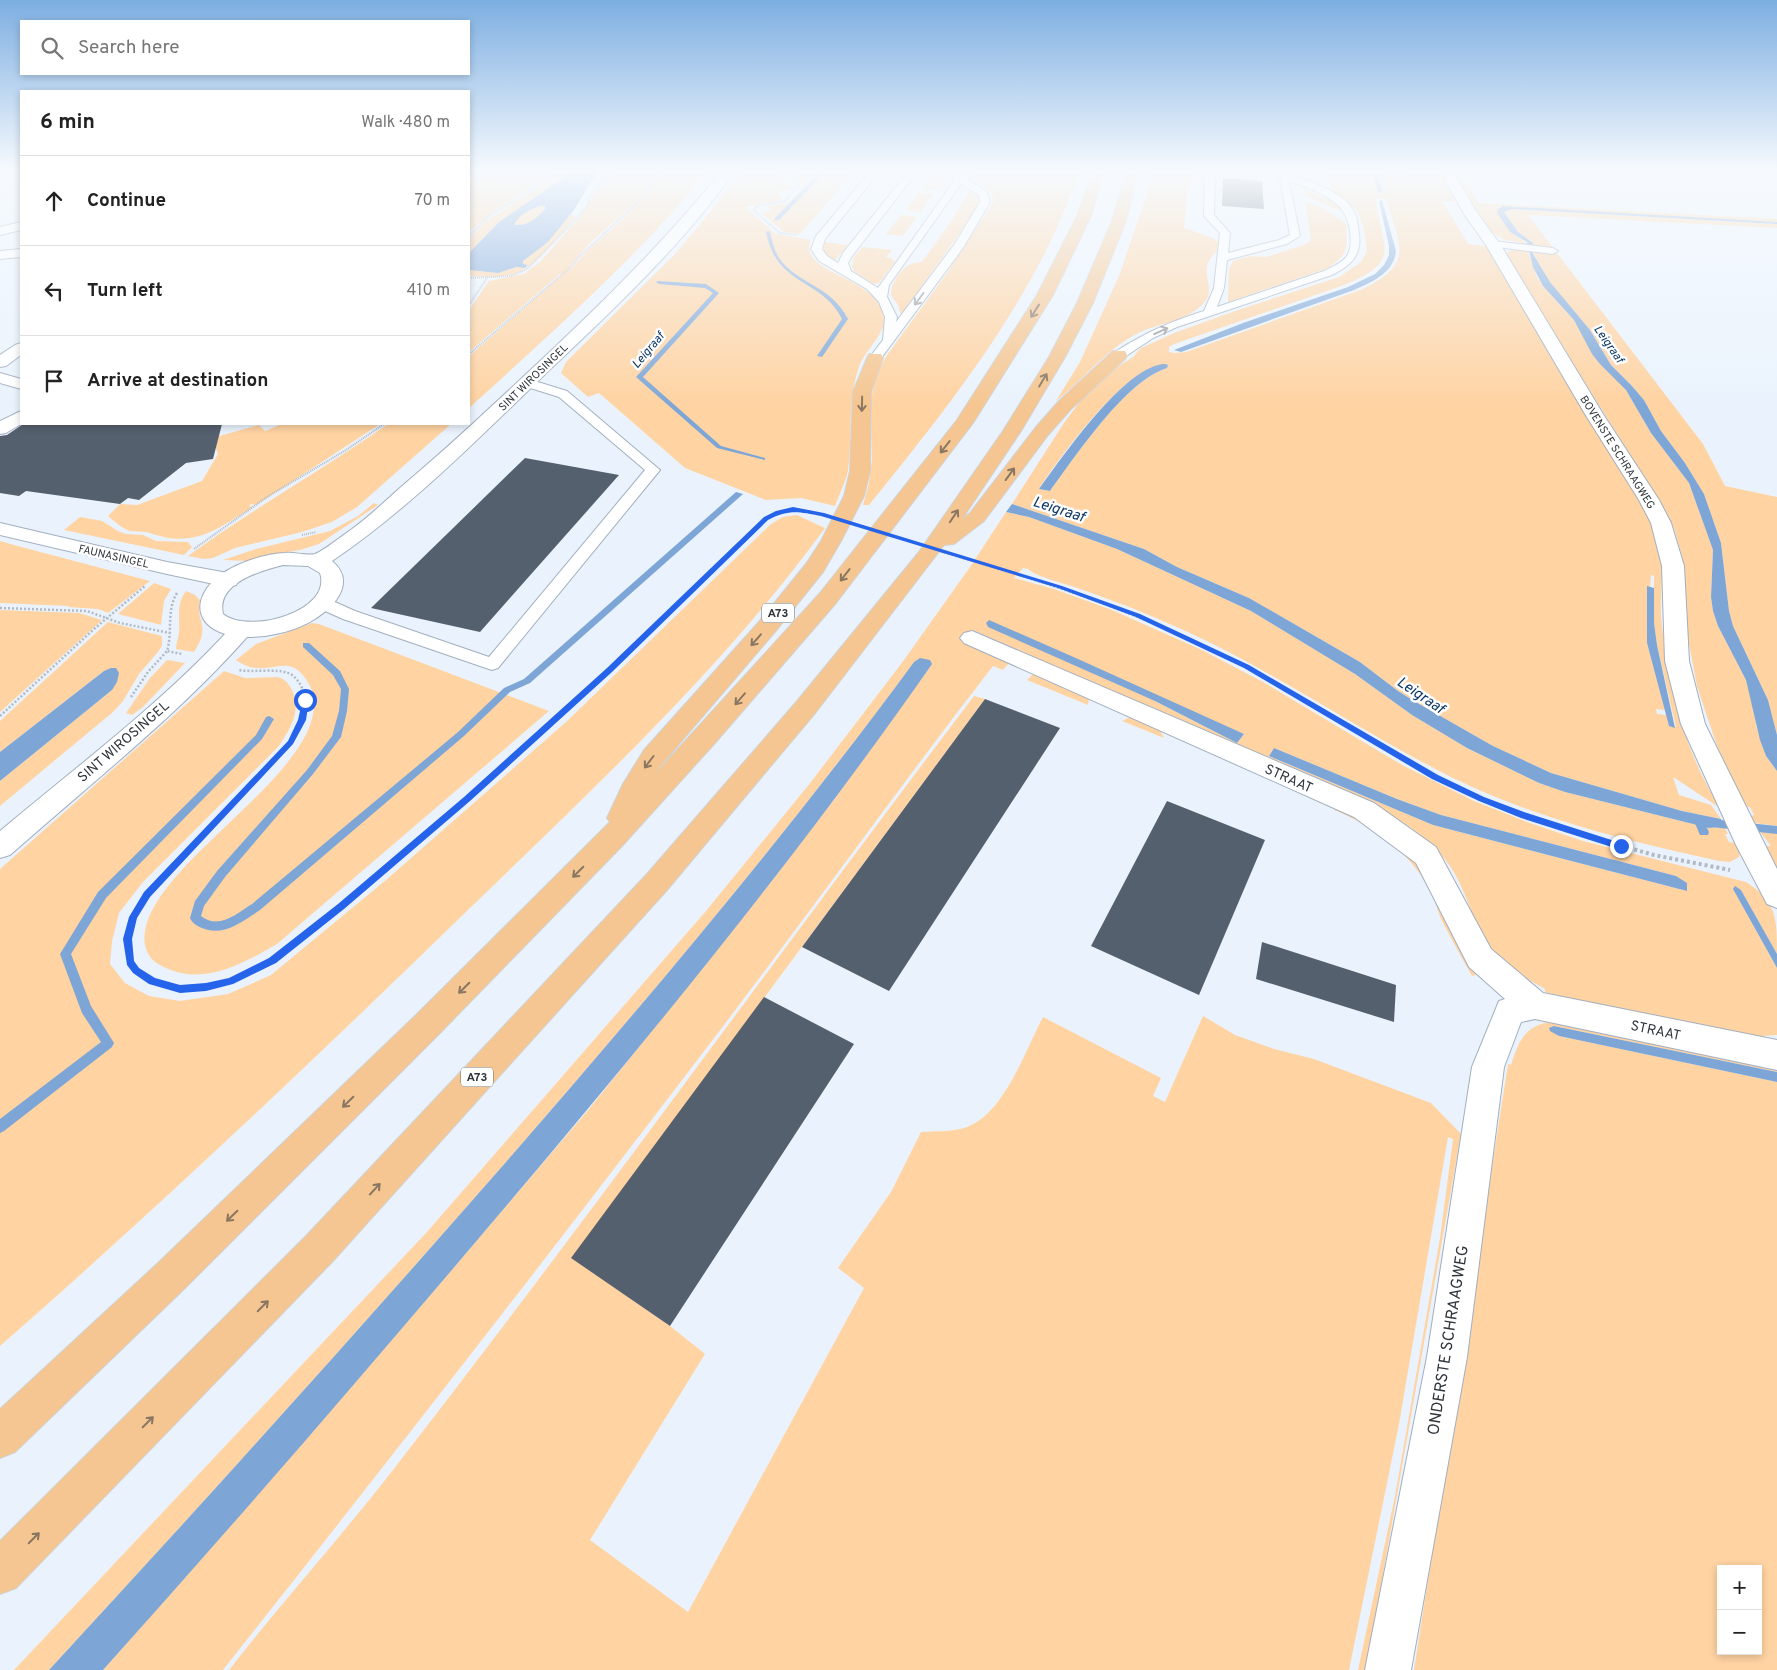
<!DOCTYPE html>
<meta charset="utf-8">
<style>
body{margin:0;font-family:Overpass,sans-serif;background:#f6f6f6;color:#222}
.controls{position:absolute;right:15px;bottom:15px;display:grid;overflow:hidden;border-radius:0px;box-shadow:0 2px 8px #0003}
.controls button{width:45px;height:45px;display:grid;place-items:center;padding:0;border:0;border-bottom:1px solid #e0e0e0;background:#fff;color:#222;font:25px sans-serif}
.stop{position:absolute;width:15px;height:15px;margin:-11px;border:4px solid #2563eb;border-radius:50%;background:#fff}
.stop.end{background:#2563eb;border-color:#fff;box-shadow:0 1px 5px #0008}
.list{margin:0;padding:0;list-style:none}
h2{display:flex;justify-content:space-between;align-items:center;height:65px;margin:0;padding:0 20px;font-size:21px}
h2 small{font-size:16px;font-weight:400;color:#767676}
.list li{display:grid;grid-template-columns:32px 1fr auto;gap:15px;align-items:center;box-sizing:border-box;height:90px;padding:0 20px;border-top:1px solid #e0e0e0}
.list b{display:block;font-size:19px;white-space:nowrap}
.list em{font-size:16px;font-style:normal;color:#767676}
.icon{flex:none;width:28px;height:28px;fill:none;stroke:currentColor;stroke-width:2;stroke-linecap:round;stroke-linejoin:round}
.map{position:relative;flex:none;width:1777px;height:1670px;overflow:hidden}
.search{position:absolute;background:#fff;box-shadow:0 2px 8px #0003;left:20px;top:20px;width:450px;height:55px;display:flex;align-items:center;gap:12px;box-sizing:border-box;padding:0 18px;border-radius:0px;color:#767676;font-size:19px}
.panel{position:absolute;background:#fff;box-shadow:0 2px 8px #0003;left:20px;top:90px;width:450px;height:335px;border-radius:0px}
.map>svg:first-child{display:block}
</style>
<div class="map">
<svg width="1777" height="1670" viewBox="0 0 1777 1670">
<rect width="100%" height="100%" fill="#eaf3fd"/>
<path fill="#ffd3a2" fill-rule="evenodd" d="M542,172L544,177V179L493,212L469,232V178L514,175L515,177Z
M551,172H572L499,222L469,253V239L485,222L549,180Z
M614,172H659L632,206L591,242L568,269H571L588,250L623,219L663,172H707C636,259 552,332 469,408V356L563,274H560L469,352V310L489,281L524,274L541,261L582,214L597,190Z
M740,172H783L777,174L794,186L792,189L778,191L777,193L783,198L781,200L745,207L776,234L811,240C809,245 808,249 811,255C822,275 871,281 882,310C891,332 865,348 859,367C847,401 853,435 848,470C846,482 839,494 835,506L801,498L766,500L685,468L599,393L588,397L561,373L566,362L676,253L716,205Z
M797,172H854L800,234L784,232L761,213L771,210L767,206L789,203L804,186L792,178L802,176Z
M933,172L946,176L948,182L947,185L939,187L937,190L921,188Z
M981,172H1079C1038,295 949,406 869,505H863L869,483L872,460L871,398L878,371L887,355L947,273L994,201L991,192L973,180V177Z
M1153,172H1192V185L1188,187L1184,228L1213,238L1219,243C1218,253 1209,257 1207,266C1205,277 1213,290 1206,300C1192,319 1166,322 1145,330C1110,344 1086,378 1056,401L1080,362L1119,276L1151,182Z
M1328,172H1369L1400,176L1404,175L1403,172H1439L1458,202L1442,201L1468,244L1486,246L1649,516C1654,531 1660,545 1661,560C1663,582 1659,604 1662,626C1668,686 1685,752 1718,804L1717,806L1673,777L1679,795L1711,805L1721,819L1682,811L1551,773L1493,746L1414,701L1398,691L1360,662L1249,598L1177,567L1144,549L1012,504L1064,423L1081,400L1111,371L1133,357L1141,348L1174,333L1241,309L1339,277L1361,262L1367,251C1364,220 1359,206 1332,191ZM1376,198L1386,199C1400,246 1415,263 1363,289L1186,352L1174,353L1169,352V347L1174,344L1344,285C1405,260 1380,248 1376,198ZM1167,368C1125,381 1076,456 1050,491L1039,489C1058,459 1110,390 1141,374C1148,370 1159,370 1167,368ZM1651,575L1654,576V623L1657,645L1676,727L1669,726L1667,715L1657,714L1656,709L1665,710L1647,643V587H1650Z
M1453,172H1459L1479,203L1777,219V222L1499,207L1510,232L1528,244V251L1537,277L1543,286L1574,320L1615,378L1626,390L1651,433L1689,483L1713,550L1711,597L1713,611L1718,626L1746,680L1754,709L1756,725L1766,756L1777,771V826L1755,823L1751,816L1754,815L1750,807L1742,806L1715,740L1697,686L1687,633L1683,560L1674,528L1662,505L1505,256V253L1512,250H1522L1523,243L1505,240L1490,231Z
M1303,188L1335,202L1343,212L1305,196Z
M970,189C979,193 981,200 977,209L901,315L898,305L891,295C890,284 902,266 914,263C916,262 919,263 922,262L952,220Z
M918,193L933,194L921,212L906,210Z
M1305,202L1321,207L1346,223C1347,247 1350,253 1328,268L1228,302L1229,269L1233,261L1251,256L1266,257L1304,245L1311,240Z
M541,206H545L546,209C536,220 528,226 513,225C519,214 529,211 541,206Z
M1512,209L1777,224V228L1528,215L1703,444L1725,486L1777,497V735L1768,700L1733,626L1729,611L1721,543L1704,494L1685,463L1661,431L1644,400L1632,386L1611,365L1590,330L1550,282L1532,251L1533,243L1518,232L1505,213L1506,210Z
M570,214L576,217C559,234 545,258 523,270C509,279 485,277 469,276V270L498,273L516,267L526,268L528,265L523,264V261L548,242Z
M901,215L917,217L903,236L886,234Z
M824,242L848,245L834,261L824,252Z
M863,247L892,250L886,257L891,258L895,262L879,283L874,284L855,272L852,267L854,257Z
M282,424H380L256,505L251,504L249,506L253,507C217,529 194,549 150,533C144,531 137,532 130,531C123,529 114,521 108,516L120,504L137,505L202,481L218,454L212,438L259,425L265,431Z
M388,424H451L357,507L332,522L302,532L235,548L213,558L204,559L188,556C253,509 322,470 388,424Z
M374,503L378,505L319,544L300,550L269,555L248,561L223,560L256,549L330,531L358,516Z
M1006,512L1029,517L1117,549L1251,611L1355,674L1412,715L1467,748L1539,783L1565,792L1709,828L1724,826L1728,834H1725L1729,842L1737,843L1740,850L1739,857L1730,862L1719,861C1628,841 1536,819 1451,777C1363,733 1282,676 1192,634C1156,617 1118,602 1080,589C1067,584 1036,577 1028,569L1023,568L1014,578L1054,589L1112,610L1202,650L1263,682L1402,765L1474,801L1527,822L1583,841L1746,882C1777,902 1777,918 1777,954L1741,890L1733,889L1777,968V1035L1763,1036L1764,1039L1582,1002L1545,992V989C1521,976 1496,961 1482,935C1470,913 1465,888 1450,866C1429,836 1395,816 1362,800L977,632L965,643L1009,663L1003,670L993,666C903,782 818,901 730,1017C563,1237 394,1454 223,1670H103L395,1336L589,1109L667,1012L837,796L914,662C789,832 652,994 513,1154C361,1328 206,1500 49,1670H14L427,1232L706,911L811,782L904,660L970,567ZM1155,701L1244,734L1237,743ZM1274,748L1397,799L1441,815L1676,876L1686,883L1687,891L1433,825L1269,756Z
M797,515L825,528C723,668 594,788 470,908C317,1057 161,1205 0,1346V869L224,671L245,678L278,677C285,679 289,684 292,690C302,711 290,730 278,747L143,882L119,913L112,941L110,964L125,983L149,996L180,1001L228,994L271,975L386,880L566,722L771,524L783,517Z
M80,517L102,521L118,531L126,534L143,535L156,541L188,542L192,547L184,555L64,530Z
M0,541L14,545L150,581L108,613L98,609L68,607L69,606L0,603Z
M154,583L171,589L164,601L161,625L118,614Z
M186,591L195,595L200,600C195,623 212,625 194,652L176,649C176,644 178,639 179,633C180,617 176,604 186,591Z
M0,610L79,613L102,620L0,712Z
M108,622L162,636V646L158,652L139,674L123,701L113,712L0,806V781L112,690L104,671L0,752V721Z
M312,623L319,624L549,711L277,944C241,965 200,988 160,965C145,957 142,942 146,926C165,854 328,767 313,695C312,689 309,683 305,678C290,657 277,670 257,668C249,668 242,664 236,660L256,644Z
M167,660L185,663L143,707L132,715L126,713L150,678Z
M1033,674L1089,699L1088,705L1027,680Z
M974,696L985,699L572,1258L670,1326L705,1354L590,1540L688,1612L864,1288L838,1268L891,1192L921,1132C935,1131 950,1132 964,1128C1003,1117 1025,1051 1043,1017L1161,1078L1153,1096L1165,1102L1203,1016L1235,1035L1274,1049L1314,1059L1431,1103L1461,1134L1366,1670H1358L1395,1496L1440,1238L1453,1139L1448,1137L1399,1424L1349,1670H229C282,1602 340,1538 393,1470C591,1215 779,953 974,696Z
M1130,717L1160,730L1164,738L1122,721Z
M1335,808L1368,823L1414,861L1435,890L1454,933L1476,975L1472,976C1461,957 1451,938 1441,919C1437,909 1435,899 1430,890C1410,852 1373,826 1334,810Z
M1758,829L1777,833V869L1764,846H1771Z
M1550,1022L1777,1066V1072L1554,1026L1559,1036L1777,1082V1670H1414L1508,1064L1511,1065C1518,1043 1524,1026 1550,1022ZM1721,1569H1758V1651H1721Z"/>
<path fill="#7da6d7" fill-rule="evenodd" d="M572,172H597L574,210L548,242L523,261V264L528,265L525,268L516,267L498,273L469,270V253L499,222ZM540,206H545V209C536,219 528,226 514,225C519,214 530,210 540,206Z
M1382,200L1396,251C1394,273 1372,282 1354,290L1181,352L1174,350L1243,323L1348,287L1375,274L1384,265L1389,255V246L1379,201Z
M1502,206L1777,222V224L1512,209L1504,212L1518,232L1533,243L1532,252L1550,282L1590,330L1611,365L1632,386L1644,400L1661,431L1685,463L1704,494L1721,543L1729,611L1733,626L1768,700L1777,735V771L1766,756L1760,740L1746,680L1718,626L1713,611L1711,597L1713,550L1689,483L1651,433L1626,390L1600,364L1592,354L1574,320L1543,286L1533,267L1527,242L1510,232L1497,213V210Z
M1165,364L1168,365L1167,368C1125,381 1076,456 1050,491L1039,489C1062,458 1125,365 1165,364Z
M1012,504L1144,549L1177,567L1249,598L1360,662L1398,691L1414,701L1493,746L1551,773L1682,811L1721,819L1724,826L1709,828L1565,792L1539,783L1467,748L1412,715L1355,674L1251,611L1117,549L1029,517L1006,512Z
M1647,586L1654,588V623L1657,645L1675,728L1669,726L1647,643Z
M989,620L1078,659L1244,734L1237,743L1155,701L988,627L986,623Z
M920,658L930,660L932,664C796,859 644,1044 490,1225C363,1375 234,1524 103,1670H49C206,1500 361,1328 513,1154C652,994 789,832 914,662Z
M111,668H116L119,673L117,682L112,690L0,781V752L104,671Z
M1274,748L1397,799L1441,815L1676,876L1687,883V891L1433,825L1269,756Z
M1735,886L1741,890L1777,954V968L1733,889Z
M1554,1026L1777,1072V1082L1559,1036L1550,1031L1549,1028Z"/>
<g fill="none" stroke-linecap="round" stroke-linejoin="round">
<path fill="#7da6d7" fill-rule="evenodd" d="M820,172H825L779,220H775V218Z
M1376,174L1378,175L1382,192L1380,193L1378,192L1374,175Z
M768,231L770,232C772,241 774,250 779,258C798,285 830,284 848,319L822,357L817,356L842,319C821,277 777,288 766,232Z
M657,281L706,284L719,293L643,377L721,446L765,458V460L717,448L636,377L713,293L705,288L659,284L656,282Z
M736,492L743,494L530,683L510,692L464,736L260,910C242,922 223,937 202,928C197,926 192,923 190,918L195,901L217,871L307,770L332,736L339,711L341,689L333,675L303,647V643H309L340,671L349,689L347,711L341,737L313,774L225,877L204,906L201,916C219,930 236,914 252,904L458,732L504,688L524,679Z
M269,716L274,719L262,739L106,898L71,954L91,1006L114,1043L112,1047L4,1131L0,1133V1119L101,1042L82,1013L60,954L98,892L256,735L266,717Z
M1699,817L1702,818L1709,832L1708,835H1700L1694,821Z
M1711,819L1777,826V834L1711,827L1707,826L1706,823L1707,820Z"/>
</g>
<path fill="#55606f" d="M1223,178L1262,181L1264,209L1222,206Z
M23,424H222L213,459L186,463L139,500L128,498L120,504L26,491L19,496L0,493V436L7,435Z
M525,458L619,475L480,632L371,608Z
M985,699L1060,728L889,991L802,947Z
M1167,801L1265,840L1199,995L1091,946Z
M1262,942L1396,985L1394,1022L1256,979Z
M764,997L854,1044L670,1326L571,1258Z"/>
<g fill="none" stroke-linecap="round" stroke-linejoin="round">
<defs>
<path id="lane" d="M870,172H879L825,239L822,249L827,256L838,263L843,253L908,172H917L852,256L848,263L851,271L878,288L955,180L945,172H955L960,175L965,172H975L966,179L987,192L990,202L963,248L879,361L875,362L869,358L883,340L885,317L879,302L867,289L819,261L811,249L816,236ZM961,184L979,195L980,202L954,245L896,322L897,317L887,297L889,285Z
M1205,172H1215L1214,215L1230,233L1228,253L1279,240L1290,235L1280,178L1268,172C1291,172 1337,188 1352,208C1357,216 1358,225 1359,234C1362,256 1350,266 1332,275L1177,327L1153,338L1123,358H1115L1113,355L1115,352C1145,333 1169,322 1204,311L1214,288L1220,233L1204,216ZM1289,181C1306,187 1325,193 1338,205C1349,214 1355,243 1347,256C1342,263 1332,267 1324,271L1217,307L1224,288L1227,260L1287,244L1300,236Z
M1493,241L1553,248L1558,251L1553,254L1489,246L1488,244Z
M528,379L567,391L660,470L498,668L492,670L486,668L343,619L316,607L314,603L316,599H328L355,611L489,657L645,470L559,397L524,386L522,383Z"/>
<path id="street" d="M1441,172H1453L1477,213L1500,244L1603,414L1659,500L1671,523L1684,566L1689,661L1705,724L1777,869V908L1767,904L1736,845L1681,724L1665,661L1662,566L1651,523L1639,500L1585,414L1486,245L1464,214Z
M21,222V230L0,235V227Z
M21,249V257L0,259V251Z
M21,343V355L6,366L0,367V355L15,345Z
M0,373L21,379V389L0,383Z
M21,411V424L6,433L0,434V421Z
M0,523L167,562L228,573L236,575L239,580L236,585L228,587L167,574L0,535Z
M972,631L1374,803L1436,847L1491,949L1543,993L1777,1040V1070L1535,1019L1521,1022L1504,1067L1467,1357L1411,1670H1365L1427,1357L1472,1067L1499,1001L1505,999L1469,967L1416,863L1354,817L964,643L960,638L964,633Z"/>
<path id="secondary" d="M721,172H734C679,250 606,316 537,382C472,445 407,510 332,561C363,587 322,619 297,628C281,634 264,637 247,637C176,717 90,784 10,855L0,858V831C75,768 158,706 225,634C197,625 193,603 212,582C229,565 262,554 285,553C292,552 309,556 315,554C325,550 343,535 352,529C370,516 385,501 401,487C433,460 464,432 494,404C574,330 653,256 721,172ZM283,565L308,566L320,573C333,611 249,635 223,614C216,583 260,571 283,565Z"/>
<path id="highway" d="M1092,172H1104L1091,216L1053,295L973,423L836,603L715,743L622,846L438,1035L184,1289L15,1452L0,1458V1409L158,1263L416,1015L610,822L607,818L623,784L644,750L758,623L806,564L821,541L844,496L850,471L853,392L867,358L869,354H881L883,358L871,392L870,471L864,496L841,541L823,572L774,633L662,764L655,774L820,593L957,420L1037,295L1077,216Z
M1126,172H1138L1126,221L1093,303L1065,357L1021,431L962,519L970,513L1036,427L1059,401L1113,351H1125L1127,355L1125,359L1071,409L1048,435L984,521L954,544L944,545L816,712L667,890L332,1262L16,1588L0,1594V1541L306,1236L647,874L798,700L919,552L1003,431L1049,357L1077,303L1112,221Z"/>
</defs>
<use href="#lane" stroke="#a2afbf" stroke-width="2"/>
<use href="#street" stroke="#a2afbf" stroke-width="2"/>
<use href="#secondary" stroke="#a2afbf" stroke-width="2"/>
<use href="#highway" stroke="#d1d3d4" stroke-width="2"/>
<path stroke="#b2bac3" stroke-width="2" stroke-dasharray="1 1" stroke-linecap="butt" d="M792,172L786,176L799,185L785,201L757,206L754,211L780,233L799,235
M469,178L538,172
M747,180L788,173
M469,236L488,217L543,182L549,177L546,172
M469,278L511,276L527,269L574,221L588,205L589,198L599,185L612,172
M469,305L487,278
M469,354L572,266L578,258L634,206L662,172
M302,535L316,532
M194,549L267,497L346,450L384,424
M732,552L766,519C783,509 798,508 816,513"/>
<path stroke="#b2bac3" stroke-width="2.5" stroke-dasharray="2 2" stroke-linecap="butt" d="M1019,575C1106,602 1190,635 1269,680C1317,706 1362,736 1409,763C1460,791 1513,813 1568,831
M177,593C166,611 173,631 167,651L182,654
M0,608L87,611L120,623L170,633
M131,697L148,672L167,651
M0,716L94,629L145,586
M206,831C226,811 245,790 265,770C273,761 284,752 291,742C304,724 313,691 292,675C281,667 253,673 239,670
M429,831L609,670L733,551"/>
<path stroke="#b2bac3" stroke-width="4" stroke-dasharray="3 3" stroke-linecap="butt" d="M208,830L147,894L133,917L129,930L128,951L130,962L136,970L152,981L180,989L206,987L230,981L272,961L341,906L430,830
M1565,830L1654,855L1730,870"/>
<use href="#lane" fill="#fff" fill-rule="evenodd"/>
<use href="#street" fill="#fff" fill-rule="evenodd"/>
<use href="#secondary" fill="#fff" fill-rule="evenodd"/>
<use href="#highway" fill="#f5c691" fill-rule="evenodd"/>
<path stroke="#b2bac3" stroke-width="2" stroke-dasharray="1 1" stroke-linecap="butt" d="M822,514L944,552"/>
<path stroke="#b2bac3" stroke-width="2.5" stroke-dasharray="2 2" stroke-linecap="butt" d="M940,551L1019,575"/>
</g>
<defs><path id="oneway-shaft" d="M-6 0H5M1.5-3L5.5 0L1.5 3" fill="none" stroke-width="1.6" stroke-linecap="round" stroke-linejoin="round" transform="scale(1.25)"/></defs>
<g stroke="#989a9e">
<use href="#oneway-shaft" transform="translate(919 299) rotate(127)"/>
<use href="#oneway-shaft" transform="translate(1161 331) rotate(-24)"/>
</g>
<g stroke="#897762">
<use href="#oneway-shaft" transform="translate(1035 311) rotate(122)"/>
<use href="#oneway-shaft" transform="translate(1043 380) rotate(-59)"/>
<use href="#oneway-shaft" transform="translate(862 404) rotate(91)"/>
<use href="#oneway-shaft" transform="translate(945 447) rotate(128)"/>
<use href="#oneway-shaft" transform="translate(1010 474) rotate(-54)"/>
<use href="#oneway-shaft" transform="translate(954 516) rotate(-56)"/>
<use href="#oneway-shaft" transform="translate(845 575) rotate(128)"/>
<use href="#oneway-shaft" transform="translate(756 640) rotate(131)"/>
<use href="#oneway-shaft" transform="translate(740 699) rotate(131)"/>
<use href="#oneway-shaft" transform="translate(649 762) rotate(127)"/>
<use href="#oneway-shaft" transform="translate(578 872) rotate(135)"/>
<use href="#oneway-shaft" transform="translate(464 988) rotate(135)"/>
<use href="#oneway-shaft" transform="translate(348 1102) rotate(136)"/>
<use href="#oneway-shaft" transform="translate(375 1189) rotate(-47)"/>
<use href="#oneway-shaft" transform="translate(232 1216) rotate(136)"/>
<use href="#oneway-shaft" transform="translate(263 1306) rotate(-45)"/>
<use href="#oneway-shaft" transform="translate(148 1422) rotate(-45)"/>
<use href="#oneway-shaft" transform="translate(34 1538) rotate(-45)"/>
</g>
<linearGradient id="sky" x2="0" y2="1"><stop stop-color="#7daee1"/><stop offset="0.42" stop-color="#f6fafe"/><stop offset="1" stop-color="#f6fafe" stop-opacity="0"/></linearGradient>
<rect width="1777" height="406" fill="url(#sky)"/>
<path fill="#2563eb" d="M793,507L824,513L1062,586L1140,614L1249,665L1438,775L1484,797L1527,813L1624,844L1625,846L1621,850L1521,818L1479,801L1432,779L1244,668L1136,617L1058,588L821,516C799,512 789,509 768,520L612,672L470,801L344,909L276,963L233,984L206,991L180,993L149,984L133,973L127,965L123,939L129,917L144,892L288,741L298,720L303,698L309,700L306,720L293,744L150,897L137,918L132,939L134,961L139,968L155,978L180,985L206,983L229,978L269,958L338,904L464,797L607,668L764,517L776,511Z"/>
<g text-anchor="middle" stroke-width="5" stroke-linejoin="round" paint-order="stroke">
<g font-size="11" fill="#30363c" stroke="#fff">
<text transform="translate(533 377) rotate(-44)" y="4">SINT WIROSINGEL</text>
<text transform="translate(1618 452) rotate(58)" y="4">BOVENSTE SCHRAAGWEG</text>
<text transform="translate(114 556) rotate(13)" y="4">FAUNASINGEL</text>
</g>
<g font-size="12" font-style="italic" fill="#0d3866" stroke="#fff">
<text transform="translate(1609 344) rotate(55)" y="4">Leigraaf</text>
<text transform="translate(648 350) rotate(-50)" y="4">Leigraaf</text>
</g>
<g fill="#fff" stroke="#6e7276" stroke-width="1">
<rect x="762" y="603.5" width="32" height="19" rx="4"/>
<rect x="461" y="1067.5" width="32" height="19" rx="4"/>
</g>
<g font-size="12" font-weight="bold" fill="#30363c">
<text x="778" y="617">A73</text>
<text x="477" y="1081">A73</text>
</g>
<g font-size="14" fill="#30363c" stroke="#fff">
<text transform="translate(123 741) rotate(-41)" y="5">SINT WIROSINGEL</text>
<text transform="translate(1289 778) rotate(24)" y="5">STRAAT</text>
<text transform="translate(1656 1030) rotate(12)" y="5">STRAAT</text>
</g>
<g font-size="15" font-style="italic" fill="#0d3866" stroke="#fff">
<text transform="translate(1059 509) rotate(18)" y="5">Leigraaf</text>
<text transform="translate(1421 695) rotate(34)" y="5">Leigraaf</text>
</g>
<g font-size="16" fill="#30363c" stroke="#fff">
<text transform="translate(1447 1340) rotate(-81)" y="6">ONDERSTE SCHRAAGWEG</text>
</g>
</g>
</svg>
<div class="controls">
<button>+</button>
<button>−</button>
</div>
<div class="stop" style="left:305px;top:700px"></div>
<div class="stop end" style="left:1621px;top:846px"></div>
<div class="search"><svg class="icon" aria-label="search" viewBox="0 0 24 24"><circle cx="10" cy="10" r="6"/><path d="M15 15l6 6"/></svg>Search here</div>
<section class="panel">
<h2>6 min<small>Walk · 480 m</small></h2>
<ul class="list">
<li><svg class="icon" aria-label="ahead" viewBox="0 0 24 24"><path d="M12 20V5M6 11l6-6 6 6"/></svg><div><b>Continue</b></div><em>70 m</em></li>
<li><svg class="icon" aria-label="left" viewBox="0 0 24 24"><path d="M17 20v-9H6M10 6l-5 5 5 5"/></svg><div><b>Turn left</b></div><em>410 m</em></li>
<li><svg class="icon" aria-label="arrive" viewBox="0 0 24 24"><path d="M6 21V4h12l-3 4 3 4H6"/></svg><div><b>Arrive at destination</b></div></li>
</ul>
</section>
</div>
